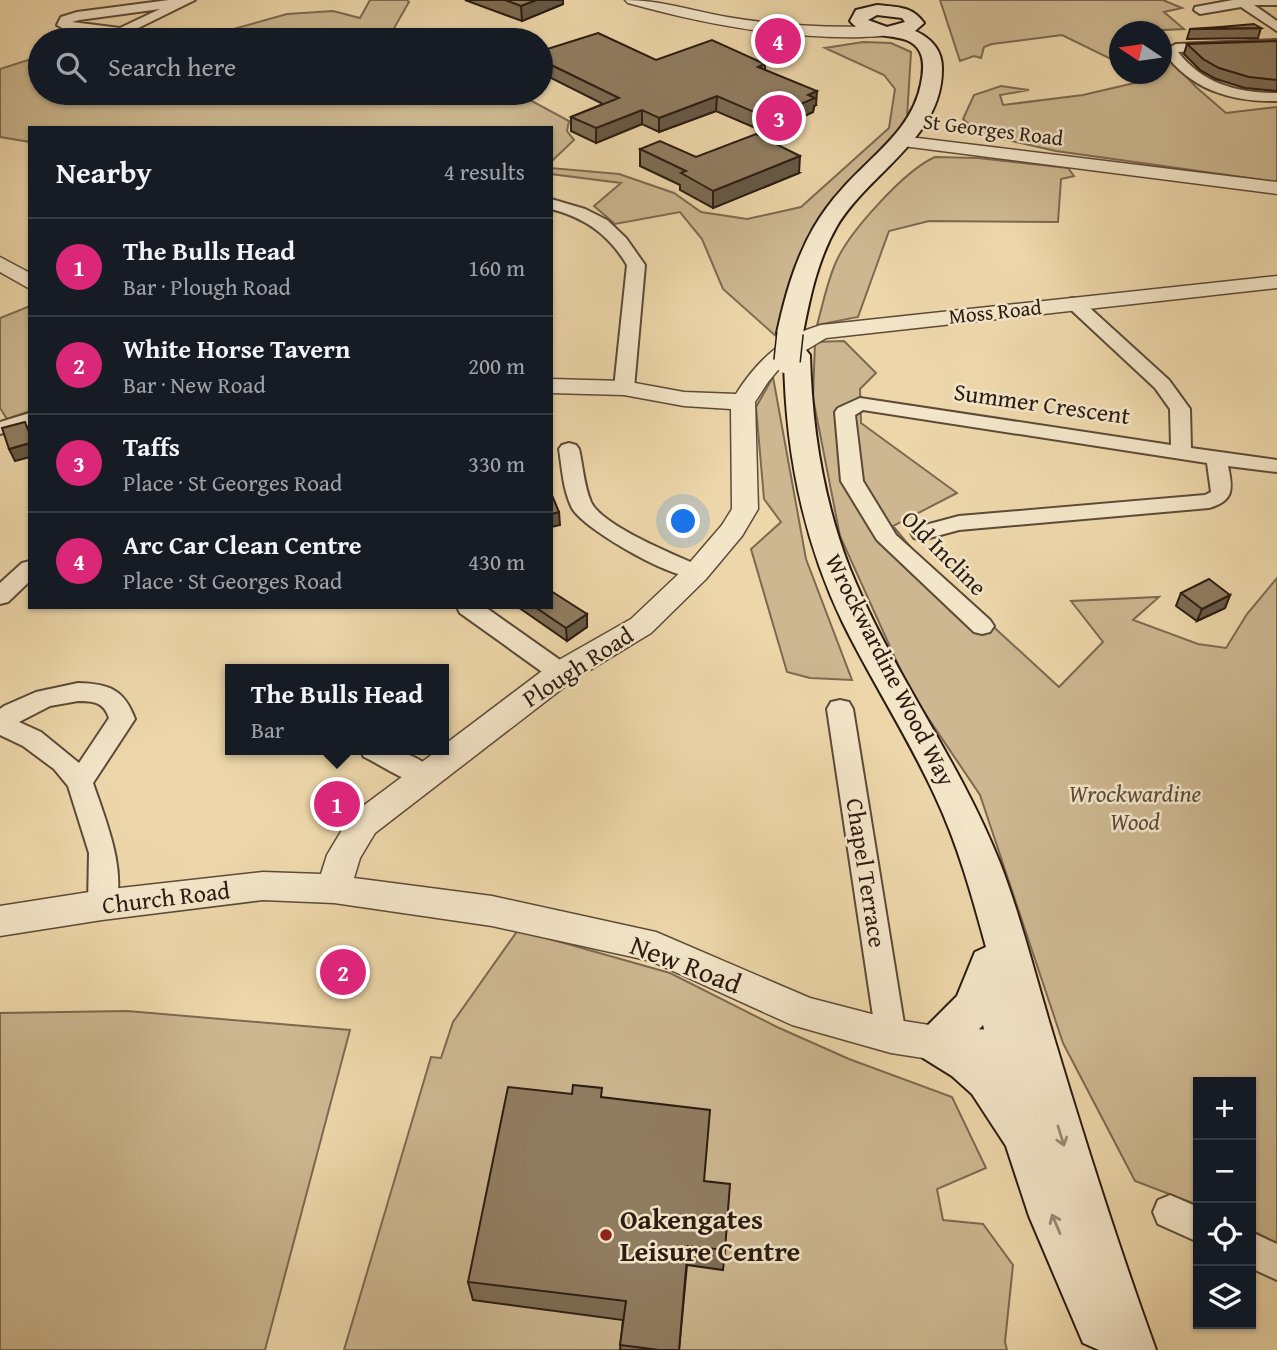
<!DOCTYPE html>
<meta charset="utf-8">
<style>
body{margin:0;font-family:"Gentium Book Plus",serif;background:#20242c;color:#f1f3f6}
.controls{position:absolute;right:21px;bottom:21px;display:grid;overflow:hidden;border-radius:0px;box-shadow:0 2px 5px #0004}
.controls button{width:63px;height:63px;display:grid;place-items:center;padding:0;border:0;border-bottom:2px solid #363941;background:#171b24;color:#f1f3f6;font:35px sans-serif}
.compass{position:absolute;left:1109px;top:21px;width:63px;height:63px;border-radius:50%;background:#171b24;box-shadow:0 2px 5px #0004;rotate:283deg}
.you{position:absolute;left:684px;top:522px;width:24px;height:24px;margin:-18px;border:5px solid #fff;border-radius:50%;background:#1a73e8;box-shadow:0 0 0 10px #1a73e833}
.badge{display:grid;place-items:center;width:46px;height:46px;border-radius:50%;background:#db2777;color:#fff;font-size:23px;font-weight:700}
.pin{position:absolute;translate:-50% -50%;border:4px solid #fff;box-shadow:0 2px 7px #0006}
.popup{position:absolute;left:225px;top:664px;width:224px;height:91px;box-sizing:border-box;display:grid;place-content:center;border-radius:0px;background:#171b24;filter:drop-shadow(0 2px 5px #0005);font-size:23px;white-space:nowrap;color:#9ea1a6}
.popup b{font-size:26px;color:#f1f3f6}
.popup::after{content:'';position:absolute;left:50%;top:100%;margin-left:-14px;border:14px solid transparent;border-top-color:#171b24}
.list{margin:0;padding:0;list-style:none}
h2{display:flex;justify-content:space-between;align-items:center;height:91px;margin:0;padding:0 28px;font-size:30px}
h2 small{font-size:23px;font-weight:400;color:#9ea1a6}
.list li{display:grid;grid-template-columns:46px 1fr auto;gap:21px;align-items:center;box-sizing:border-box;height:98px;padding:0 28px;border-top:2px solid #363941}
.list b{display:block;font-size:26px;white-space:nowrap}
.list p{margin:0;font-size:23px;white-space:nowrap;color:#9ea1a6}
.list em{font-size:23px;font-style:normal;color:#9ea1a6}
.icon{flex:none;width:38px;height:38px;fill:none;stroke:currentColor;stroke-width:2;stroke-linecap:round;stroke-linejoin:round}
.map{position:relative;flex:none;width:1277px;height:1350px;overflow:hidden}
.search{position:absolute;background:#171b24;box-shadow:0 2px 5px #0004;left:28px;top:28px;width:525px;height:77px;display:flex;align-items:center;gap:18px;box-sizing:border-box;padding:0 24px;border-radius:38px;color:#9ea1a6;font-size:26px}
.panel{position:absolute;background:#171b24;box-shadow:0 2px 5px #0004;left:28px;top:126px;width:525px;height:483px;border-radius:0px}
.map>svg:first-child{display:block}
</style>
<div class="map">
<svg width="1277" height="1350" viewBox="0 0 1277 1350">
<rect width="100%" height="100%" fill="#edd7aa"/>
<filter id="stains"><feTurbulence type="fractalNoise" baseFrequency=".00286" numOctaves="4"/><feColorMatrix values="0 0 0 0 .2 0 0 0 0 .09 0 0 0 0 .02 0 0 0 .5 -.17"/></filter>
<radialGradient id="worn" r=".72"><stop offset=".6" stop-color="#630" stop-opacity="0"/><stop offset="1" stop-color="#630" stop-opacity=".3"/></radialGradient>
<path fill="#ccb790" stroke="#7c6951" stroke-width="2" d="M370,0H407L409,2L393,30L415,40H194L287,14L333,11L360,18Z
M940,0H1163L1182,8L1164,12L1184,29L1120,32L1119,63L1062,35L992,44L984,47L981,58L974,56L960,61Z
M863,42L891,43L911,52L907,118L877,158L832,199L801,255L778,338L723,289L702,239L680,212L615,224L594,206L621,183L551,174V168L619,174L674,193L701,212L747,219L801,207L889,128L895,89L884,75L825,48Z
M1162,50L1196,87L1226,113L1277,107V182L1056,151L980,134L963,119L974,95L1001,86L1029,90L1000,95L1003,105L1083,95L1143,81L1134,74H1162Z
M28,60L40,62V93H517L569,121L567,131L574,140L551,162V128H30V142L0,137V69Z
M935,157L978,158L1068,168L1074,176L1061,179L1058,222L929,221L889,231L858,317L817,325C823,304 827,282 836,262C849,232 905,170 935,157Z
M30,306V411L7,419L0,408V318Z
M844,341L876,373L860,389L861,423L957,493L893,526L921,560L1059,687L1103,642L1071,601L1159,597L1133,620L1198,644L1226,648L1247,614L1277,578V1243L1251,1230V1082H1198V1205L1135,1181L1063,1043L980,795L910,691L840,536L813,398L815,342Z
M773,377L806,559L852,680L810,678L787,672L751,549L781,522L764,499L756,407Z
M518,930L670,973L777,1027L849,1059L952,1097L986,1168L937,1189L943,1220L983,1224L1013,1265L1005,1342L1007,1350H344L431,1057L441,1058L453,1022Z
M127,1011L350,1030L265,1350H0V1013Z"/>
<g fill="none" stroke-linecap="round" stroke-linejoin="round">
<defs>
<path id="minor" d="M169,0H195L122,36L64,29L57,25L61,17L77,12ZM160,9L120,28L72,22L79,20Z
M1277,0V5H1254L1277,21V31L1241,7L1200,14L1194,10L1195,7L1233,0Z
M1277,40V48L1178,52C1203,84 1238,93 1277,93V101C1231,102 1191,90 1163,51L1176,44Z
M551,199L585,209L607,220L626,238L645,265L634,388L631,392H617L614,388L627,265C609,235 586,218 551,209Z
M1074,298L1080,299L1169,380L1190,409L1191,448L1277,460V472L1228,466C1233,489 1234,501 1209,508L959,530L922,540L914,538L911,533L914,528L959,516L1205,495L1211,492L1207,463L863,410L855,415L863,481L896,535L990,620L994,626L990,632L982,634L974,632L877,540L841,481L835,412L838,408L860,398L1171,445L1170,409L1155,388L1068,307L1065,303L1068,299Z
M30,413V425L0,434V422Z
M569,443L576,445L579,449C583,466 584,486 591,502C603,527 678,556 704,568L707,573L704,578C681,585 584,530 572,508C563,490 562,468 559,449L562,445Z
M30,561V581L8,602L0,604V583L22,563Z
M457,607H485L570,667L573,673L570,679L561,682L552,679L460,613Z
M78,683C109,684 124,689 135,719L93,783C105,819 130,877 112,913L102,917L92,913L88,905L89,853L68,786L54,769L23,746L0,735V709L4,706L36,692ZM78,701C93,701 104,702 109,718L79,763L41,732L19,722L50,706Z
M840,700L849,702L853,709L906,1036L902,1046L891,1050L880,1046L876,1036L827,709L831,702Z
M360,750C386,749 421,750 435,776L431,783C414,789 382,765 364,757Z
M1170,1195L1198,1207V1242L1158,1224L1153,1212L1158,1200Z
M1251,1232L1277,1244V1280L1251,1268Z"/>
<path id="tertiary" d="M625,0C660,0 693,11 727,17C779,26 831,28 884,26L892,31C885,38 872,36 862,37C782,39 704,24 628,3Z
M901,136L1277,182V194L895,145L892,141L895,137Z
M0,257L30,273V289L0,272Z
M1277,276V288L826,338L783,364L768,382L755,402L758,509L742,536L706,579L651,633L572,681L375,833L360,858L354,878L492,896L656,932L810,998L891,1019L955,1029L1027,1030L1040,1035L1046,1047L1040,1059L1027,1064L955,1063L891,1053L792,1025L651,961L492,926L334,903L263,900L102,920L0,936V906L102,890L263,872L321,874L327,855L351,815L438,750H444V745L550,665L631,619L686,567L722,525L732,509L731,409L684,406L624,395L551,393V379L624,381L684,392L736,394C755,363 784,335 821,325Z"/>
<path id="secondary" d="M877,5C897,7 912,6 924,23L915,31C931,38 942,50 942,68C943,138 869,172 837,226C818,259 810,296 803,333L799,338L790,341L781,338L777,333C785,296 795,260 814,227C822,213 832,200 842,189C872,155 912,130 921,84C923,74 925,62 920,52C909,28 868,44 850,21L856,10ZM877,15L902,18L905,22L887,27L868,20Z
M797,347L806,350L810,355C812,428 823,500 850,569C891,671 959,759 1000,863C1021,917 1035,975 1052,1031C1084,1138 1118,1245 1156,1350H1099L1083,1343L1029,1216L1006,1146L972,1094L952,1076L923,1058L917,1044L923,1030L957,996L975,952L986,947C972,896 958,845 935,796C908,737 872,682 843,623C802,538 785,449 784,355L788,350ZM983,1025L990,1054L969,1040Z"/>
</defs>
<use href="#minor" stroke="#5c4a38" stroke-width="4"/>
<use href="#tertiary" stroke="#5c4a38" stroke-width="3"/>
<use href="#secondary" stroke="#2b1b12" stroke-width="4"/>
<use href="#minor" fill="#f3e5c8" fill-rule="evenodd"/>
<use href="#tertiary" fill="#f3e5c8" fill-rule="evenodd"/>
<use href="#secondary" fill="#f3e5c8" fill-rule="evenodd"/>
<defs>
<path id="secondary-bridge" d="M787,361L790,333"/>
</defs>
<use href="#secondary-bridge" stroke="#2b1b12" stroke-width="28" stroke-linecap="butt"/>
<use href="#secondary-bridge" stroke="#f3e5c8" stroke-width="25"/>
</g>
<path fill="#7c6c53" stroke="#2b1b12" stroke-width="2" d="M465,0H563V4L522,21Z
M1261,28L1258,38L1187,39L1190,29Z
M1277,41V91L1245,88L1216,79L1200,70L1184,54L1187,44Z
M541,51L656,60L765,64V70L816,105L814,106L813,112L767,133L716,111L659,132L642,124L596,143L571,131V117L603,104L541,73Z
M640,149L696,157L799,173L713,208L680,190V185L640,166Z
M1181,593L1230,595L1225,608L1197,621L1176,606Z
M518,607H551L587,614V627L567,641Z
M603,1098L704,1181L725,1250L723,1270L687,1265L679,1350H620L623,1320L473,1300L468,1282Z"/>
<path fill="#655844" stroke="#2b1b12" stroke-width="2" d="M536,0H563V4L522,21L521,6Z
M817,91L816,105L814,106L813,112L767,133L768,118L808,95Z
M717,96L716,111L659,132V118Z
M642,110V124L596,143V128Z
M800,156L799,173L713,208V191Z
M30,443V457L15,461L9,449Z
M559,512L560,525L551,527V514Z
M1230,595L1225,608L1197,621L1202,609Z
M587,614V627L567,641L566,628Z"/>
<path fill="#907d61" stroke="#2b1b12" stroke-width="2" d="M505,0H536L521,6Z
M1254,24L1261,28L1190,29L1220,27Z
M598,33L656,60L712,40L765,64L758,67L817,91L808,95L815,98L768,118L717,96L659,118L642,110L596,128L571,117L619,98L541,60V51Z
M1277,41V80L1249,77L1219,68L1203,59L1187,44Z
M756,134L800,156L713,191L681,173L686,171L640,149L660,141L696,157Z
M25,422L30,435V443L9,449L2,428Z
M551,493L559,512L551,514Z
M1209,579L1230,595L1202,609L1181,593Z
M551,591L587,614L566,628L535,607H551Z
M573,1085L602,1088L601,1097L710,1110L704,1181L730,1184L725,1250L688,1246L679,1350H659L620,1345L626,1301L468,1282L508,1087L572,1094Z"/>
<defs><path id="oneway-shaft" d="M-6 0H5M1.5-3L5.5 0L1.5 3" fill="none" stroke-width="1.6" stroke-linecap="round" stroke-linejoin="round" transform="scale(1.75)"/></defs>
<g stroke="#998a76">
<use href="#oneway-shaft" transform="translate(1061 1136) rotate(73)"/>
<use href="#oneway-shaft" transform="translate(1056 1224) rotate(-113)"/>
</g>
<circle fill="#8f2418" stroke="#f3e5c8" stroke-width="2.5" cx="606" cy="1235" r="7"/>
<g text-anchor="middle" stroke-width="5" stroke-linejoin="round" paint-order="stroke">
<g font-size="21" fill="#2b1b12" stroke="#f3e5c8">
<text transform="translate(993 130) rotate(7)" y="7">St Georges Road</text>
<text transform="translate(995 312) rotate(-6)" y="7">Moss Road</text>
</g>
<g font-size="24" fill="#2b1b12" stroke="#f3e5c8">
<text transform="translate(1042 404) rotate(8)" y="8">Summer Crescent</text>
<text transform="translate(944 553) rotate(45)" y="8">Old Incline</text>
<text transform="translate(578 667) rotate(-33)" y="8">Plough Road</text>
<text transform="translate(890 670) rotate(63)" y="8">Wrockwardine Wood Way</text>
<text transform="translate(866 873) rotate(81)" y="8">Chapel Terrace</text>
<text transform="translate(166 898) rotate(-7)" y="8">Church Road</text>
</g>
<g font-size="24" font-style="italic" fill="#5b4a38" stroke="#f3e5c8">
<text x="1135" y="802">Wrockwardine<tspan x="1135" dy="28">Wood</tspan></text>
</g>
<g font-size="28" fill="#2b1b12" stroke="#f3e5c8">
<text transform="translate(686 964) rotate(21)" y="10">New Road</text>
</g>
<g font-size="28" font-weight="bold" fill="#2b1b12" stroke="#f3e5c8" text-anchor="start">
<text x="620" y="1229">Oakengates<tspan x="620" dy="32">Leisure Centre</tspan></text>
</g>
</g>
<rect width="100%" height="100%" filter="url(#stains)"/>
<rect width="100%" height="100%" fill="url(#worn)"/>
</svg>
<div class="controls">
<button>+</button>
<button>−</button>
<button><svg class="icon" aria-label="locate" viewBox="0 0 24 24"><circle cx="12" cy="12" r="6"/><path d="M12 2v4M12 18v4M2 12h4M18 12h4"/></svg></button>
<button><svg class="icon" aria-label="layers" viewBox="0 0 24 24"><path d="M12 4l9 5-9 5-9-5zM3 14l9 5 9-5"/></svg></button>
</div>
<svg class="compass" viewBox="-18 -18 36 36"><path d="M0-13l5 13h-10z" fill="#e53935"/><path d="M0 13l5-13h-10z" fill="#9ea1a6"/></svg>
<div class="you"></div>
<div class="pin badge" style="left:337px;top:804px">1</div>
<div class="popup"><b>The Bulls Head</b>Bar</div>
<div class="pin badge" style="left:343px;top:972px">2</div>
<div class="pin badge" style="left:779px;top:118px">3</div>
<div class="pin badge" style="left:778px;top:41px">4</div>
<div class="search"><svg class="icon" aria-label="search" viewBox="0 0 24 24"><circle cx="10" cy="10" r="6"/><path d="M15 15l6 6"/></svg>Search here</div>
<section class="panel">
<h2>Nearby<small>4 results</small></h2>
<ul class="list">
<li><span class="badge">1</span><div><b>The Bulls Head</b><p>Bar · Plough Road</p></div><em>160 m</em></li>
<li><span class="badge">2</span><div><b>White Horse Tavern</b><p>Bar · New Road</p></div><em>200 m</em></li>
<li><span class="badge">3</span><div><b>Taffs</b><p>Place · St Georges Road</p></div><em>330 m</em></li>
<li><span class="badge">4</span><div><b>Arc Car Clean Centre</b><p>Place · St Georges Road</p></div><em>430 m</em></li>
</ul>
</section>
</div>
